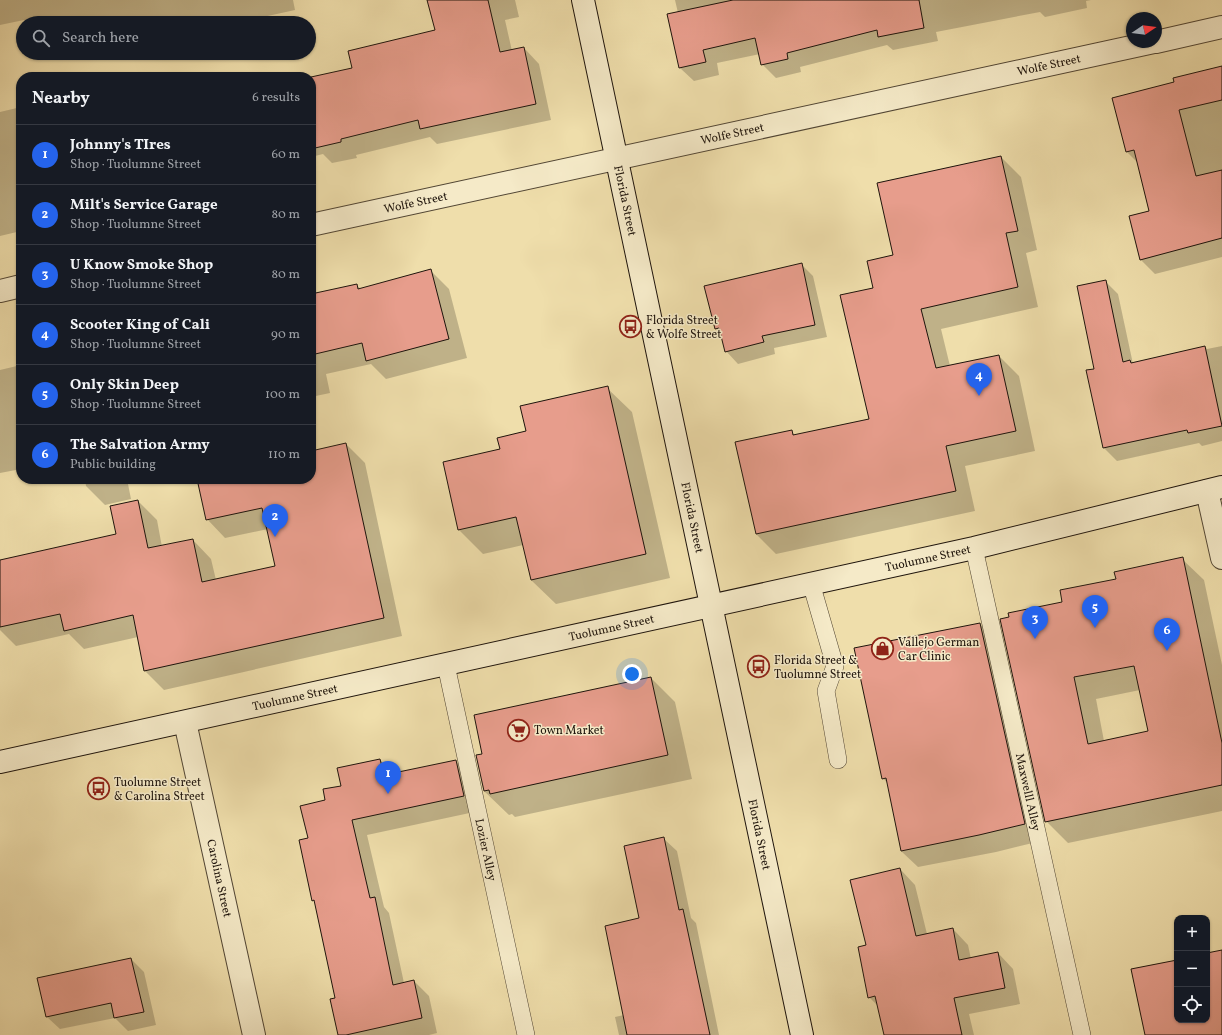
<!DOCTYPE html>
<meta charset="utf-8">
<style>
body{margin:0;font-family:Vollkorn,serif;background:#242831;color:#f1f3f6}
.controls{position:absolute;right:12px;bottom:12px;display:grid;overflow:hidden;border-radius:8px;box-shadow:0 1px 3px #0004}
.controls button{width:36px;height:36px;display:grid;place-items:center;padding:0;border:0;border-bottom:1px solid #363941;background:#171b24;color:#f1f3f6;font:20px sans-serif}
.compass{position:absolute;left:1126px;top:12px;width:36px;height:36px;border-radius:50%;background:#171b24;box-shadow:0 1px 3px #0004;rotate:77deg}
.you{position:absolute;left:632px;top:674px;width:14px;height:14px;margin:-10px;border:3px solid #fff;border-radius:50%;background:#1a73e8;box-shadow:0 0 0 6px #1a73e833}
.badge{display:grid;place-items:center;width:26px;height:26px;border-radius:50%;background:#2563eb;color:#fff;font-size:13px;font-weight:700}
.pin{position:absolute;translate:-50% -33px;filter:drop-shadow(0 1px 2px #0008)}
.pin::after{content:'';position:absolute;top:21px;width:14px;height:12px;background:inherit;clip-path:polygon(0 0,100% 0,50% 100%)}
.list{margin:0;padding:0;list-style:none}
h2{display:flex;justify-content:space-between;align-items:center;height:52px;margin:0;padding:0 16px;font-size:17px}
h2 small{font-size:13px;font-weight:400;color:#9ea1a6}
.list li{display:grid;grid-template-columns:26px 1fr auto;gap:12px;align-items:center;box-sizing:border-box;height:60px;padding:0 16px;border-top:1px solid #363941}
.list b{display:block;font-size:15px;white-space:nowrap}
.list p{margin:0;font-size:13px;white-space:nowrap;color:#9ea1a6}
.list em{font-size:13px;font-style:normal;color:#9ea1a6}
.icon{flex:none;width:22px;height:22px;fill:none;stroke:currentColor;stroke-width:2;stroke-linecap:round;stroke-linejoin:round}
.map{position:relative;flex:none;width:1222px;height:1035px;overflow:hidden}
.search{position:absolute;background:#171b24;box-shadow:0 1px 3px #0004;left:16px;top:16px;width:300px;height:44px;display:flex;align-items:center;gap:10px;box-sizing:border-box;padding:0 14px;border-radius:22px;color:#9ea1a6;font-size:15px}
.panel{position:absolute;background:#171b24;box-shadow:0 1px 3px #0004;left:16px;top:72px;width:300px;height:412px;border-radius:16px}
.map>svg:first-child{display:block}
</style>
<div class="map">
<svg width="1222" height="1035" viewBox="0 0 1222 1035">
<rect width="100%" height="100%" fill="#efdeab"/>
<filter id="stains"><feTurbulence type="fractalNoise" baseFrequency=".005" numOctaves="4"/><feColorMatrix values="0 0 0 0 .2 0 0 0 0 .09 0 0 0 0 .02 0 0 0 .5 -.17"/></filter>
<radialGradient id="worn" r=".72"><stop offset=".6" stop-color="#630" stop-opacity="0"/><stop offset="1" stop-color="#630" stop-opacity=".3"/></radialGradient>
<path fill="#0003" fill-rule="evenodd" d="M0,0H293L295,10L235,23H100L99,19L77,23H27L24,20L0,25Z
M428,0H515L519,17L505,20L512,51L524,48L539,64L551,120L437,144L430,137L356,155L357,158L332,163L323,154L311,157V78L353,69L436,31Z
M675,0H1091L1086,1L1087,8L1045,17L1040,12L936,32L938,41L893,50L887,45L800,67L801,72L776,78L762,64L760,54L717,63L719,75L694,81L680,68L678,13Z
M1222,67V257L1155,274L1140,259L1150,212L1137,162L1127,152L1113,99L1175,82Z
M21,107V231L0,236V112Z
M1001,157L1021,177L1037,250L1026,253L1038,307L941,329L950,366L999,356L1019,376L1035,451L965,466L975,511L776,554L756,534L791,431L796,436L870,420L875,289L895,256Z
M801,264L813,276L827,337L774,348L775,354L738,364L726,351L721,333L716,328Z
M430,270L449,289L467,358L386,379L371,364L326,374L330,393L311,397V295L356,285L361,289Z
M1105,281L1118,294L1133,364L1205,347L1207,349L1222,346V441L1202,446L1199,443L1117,461L1104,448L1095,369Z
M21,365V469L0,473V370Z
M607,388L632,412L670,578L556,604L531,580L523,545L483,554L459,530L501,450L527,432Z
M346,444L365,463L402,636L164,690L145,671L138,637L84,649L69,634L16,646L0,630V561L117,535L138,501L157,520L162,547L193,540L211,559L216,580L277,567L268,529L225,538L207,519L198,479H311V452Z
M85,479H127L131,499L105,505L86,486Z
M1182,559L1204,580L1222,665V811L1068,843L1046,821L1063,603L1117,580ZM1140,690L1149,732L1104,741L1096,699Z
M980,624L997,641L1041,841L996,852L918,867L901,851L888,784L883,778Z
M651,678L675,702L692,779L515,817L512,814L509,815L484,791L483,755Z
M380,760L394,774L456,761L471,776L479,811L367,835L384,907L389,913L404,983L414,981L429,996L437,1033L429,1035H339L336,998L316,903L313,900L309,839L326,801L342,787Z
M664,839L677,851L691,918L696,923L719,1035H619L615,1017L624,1015L640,919Z
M900,869L915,885L927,934L953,929L968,945L971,959L998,953L1013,969L1020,1004L969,1014L974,1035H885L879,1007L869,997L868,946Z
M131,959L144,972L156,1025L128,1031L115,1018L60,1029L47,1017Z"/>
<path fill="#e79d8c" stroke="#1e140c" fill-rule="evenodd" d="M427,0H488L500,52L524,47L536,104L420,129L418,120L341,139V142L315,148L314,137L311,138V77L352,68L348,51L435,30Z
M733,0H919L924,28L878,37L877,30L787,53L788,59L761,65L755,38L703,50L706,62L679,68L667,14Z
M1222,66V100L1179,110L1196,176L1222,170V238L1140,260L1129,216L1149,211L1134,150L1126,152L1112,98L1174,82L1173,78Z
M1001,156L1018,231L1006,233L1018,287L921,309L936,368L999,355L1016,431L946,446L956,491L756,534L735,442L792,430L793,435L869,419L840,295L873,288L867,261L893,255L877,183Z
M802,263L815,325L762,336L764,342L725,352L719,328L715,329L704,286Z
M431,269L449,339L366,361L362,343L311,355V294L357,284L358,289Z
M1106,280L1123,362L1130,360L1131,363L1205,346L1222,426L1188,433L1187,430L1103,448L1086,370L1094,369L1077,286Z
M608,386L646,554L531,580L516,517L458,530L443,462L500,449L497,438L526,431L520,406Z
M346,443L384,618L144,671L133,615L64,631L60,614L0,627V560L116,534L110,506L138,500L148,548L193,539L202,582L275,566L262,508L206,520L197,479H311V451Z
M1183,557L1222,743V785L1045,822L1000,619L1009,617L1008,613L1062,602L1060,590L1116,579L1114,572ZM1134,666L1148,731L1088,744L1074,677Z
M980,623L1025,824L979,835L901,851L886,778L882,779L854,648Z
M651,677L668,755L490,794L489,790L484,791L476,755L482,754L474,715Z
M380,759L384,775L456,760L464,796L352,820L370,898L375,897L393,985L414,980L422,1018L346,1035H338L330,999L335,998L314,900L312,901L299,840L308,838L300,806L325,800L323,789L341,786L337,768Z
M664,837L679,910L683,909L710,1035H627L605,926L639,918L624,846Z
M900,868L916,936L953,928L959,960L998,952L1005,988L954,998L962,1035H884L875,996L868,998L858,947L866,945L850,880Z
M1222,950V1035H1145L1131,969L1177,960V1020H1207V953Z
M131,958L144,1012L114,1018L111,1003L46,1017L37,978Z"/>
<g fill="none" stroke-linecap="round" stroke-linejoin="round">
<defs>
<g id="lane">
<path id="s1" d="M974,548L1082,1035"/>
<path d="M811,583L835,666L826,691L838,760"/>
<path id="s2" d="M446,665L526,1035"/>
</g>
<g id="street">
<path d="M1156,42L1222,27"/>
<path id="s3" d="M311,225L1154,42"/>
<path d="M0,291L21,286"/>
<path d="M1207,491L1222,558"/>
<path id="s4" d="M185,722L254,1035"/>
</g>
<g id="secondary">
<path id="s5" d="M583,0L802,1035"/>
<path id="s6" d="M0,762L974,548L1222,487"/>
</g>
</defs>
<use href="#lane" stroke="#524634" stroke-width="18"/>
<use href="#street" stroke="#524634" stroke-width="24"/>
<use href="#secondary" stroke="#1e140c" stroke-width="24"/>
<use href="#lane" stroke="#f5eac8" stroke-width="17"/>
<use href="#street" stroke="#f5eac8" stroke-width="22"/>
<use href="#secondary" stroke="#f5eac8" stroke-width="22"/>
</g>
<defs>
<symbol id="bus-ring" viewBox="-11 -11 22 22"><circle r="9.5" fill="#f5eac8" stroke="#8f2418" stroke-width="1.5"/><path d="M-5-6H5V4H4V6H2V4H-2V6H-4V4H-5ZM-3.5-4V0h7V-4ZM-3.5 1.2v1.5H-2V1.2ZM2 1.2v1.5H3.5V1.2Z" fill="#8f2418"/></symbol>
<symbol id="shop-ring" viewBox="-11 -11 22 22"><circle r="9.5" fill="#f5eac8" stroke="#8f2418" stroke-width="1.5"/><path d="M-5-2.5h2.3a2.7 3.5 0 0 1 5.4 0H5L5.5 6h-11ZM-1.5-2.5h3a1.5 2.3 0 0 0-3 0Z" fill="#8f2418"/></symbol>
<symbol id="supermarket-ring" viewBox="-11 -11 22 22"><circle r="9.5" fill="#f5eac8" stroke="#8f2418" stroke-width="1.5"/><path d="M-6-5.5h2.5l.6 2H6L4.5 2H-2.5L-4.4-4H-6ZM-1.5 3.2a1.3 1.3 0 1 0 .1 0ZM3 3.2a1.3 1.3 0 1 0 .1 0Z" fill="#8f2418"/></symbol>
</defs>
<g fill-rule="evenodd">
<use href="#bus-ring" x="618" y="314" width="25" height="25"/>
<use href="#shop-ring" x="870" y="636" width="25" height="25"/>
<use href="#bus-ring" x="746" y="654" width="25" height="25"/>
<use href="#supermarket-ring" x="506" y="718" width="25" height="25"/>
<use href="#bus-ring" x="86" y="776" width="25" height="25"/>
</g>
<g text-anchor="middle" stroke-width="3" stroke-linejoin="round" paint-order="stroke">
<g font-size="12" fill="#1e140c" stroke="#f5eac8">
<text dy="4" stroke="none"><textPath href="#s3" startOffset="755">Wolfe Street</textPath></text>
<text dy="4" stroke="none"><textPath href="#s3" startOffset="431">Wolfe Street</textPath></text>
<text dy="4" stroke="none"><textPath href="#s5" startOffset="205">Florida Street</textPath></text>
<text dy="4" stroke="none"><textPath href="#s3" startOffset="107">Wolfe Street</textPath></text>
<text dy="4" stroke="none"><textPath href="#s5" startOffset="529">Florida Street</textPath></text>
<text dy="4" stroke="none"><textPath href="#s6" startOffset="950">Tuolumne Street</textPath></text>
<text dy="4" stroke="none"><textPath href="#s6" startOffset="626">Tuolumne Street</textPath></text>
<text dy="4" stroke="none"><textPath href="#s6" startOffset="302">Tuolumne Street</textPath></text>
<text dy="4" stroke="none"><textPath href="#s1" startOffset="250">Maxwelll Alley</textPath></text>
<text dy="4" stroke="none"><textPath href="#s5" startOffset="853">Florida Street</textPath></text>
<text dy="4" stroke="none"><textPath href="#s2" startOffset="189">Lozier Alley</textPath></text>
<text dy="4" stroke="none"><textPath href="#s4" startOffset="160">Carolina Street</textPath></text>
</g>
<g font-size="12" fill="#1e140c" stroke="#f5eac8" text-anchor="start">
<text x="646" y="324">Florida Street<tspan x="646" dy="14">&amp; Wolfe Street</tspan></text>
<text x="898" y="646">Vallejo German<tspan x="898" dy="14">Car Clinic</tspan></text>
<text x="774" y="664">Florida Street &amp;<tspan x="774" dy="14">Tuolumne Street</tspan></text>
<text x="534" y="734">Town Market</text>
<text x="114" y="786">Tuolumne Street<tspan x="114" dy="14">&amp; Carolina Street</tspan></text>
</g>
</g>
<rect width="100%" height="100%" filter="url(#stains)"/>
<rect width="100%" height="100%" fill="url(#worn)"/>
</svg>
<div class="controls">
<button>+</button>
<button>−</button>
<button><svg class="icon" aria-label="locate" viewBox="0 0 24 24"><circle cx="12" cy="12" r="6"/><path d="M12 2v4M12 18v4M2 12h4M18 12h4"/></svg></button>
</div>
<svg class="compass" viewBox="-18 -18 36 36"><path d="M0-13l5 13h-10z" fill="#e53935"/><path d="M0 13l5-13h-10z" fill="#9ea1a6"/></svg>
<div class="you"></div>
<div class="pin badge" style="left:388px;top:794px">1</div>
<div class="pin badge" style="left:275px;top:537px">2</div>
<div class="pin badge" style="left:1035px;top:639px">3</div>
<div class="pin badge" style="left:979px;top:396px">4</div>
<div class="pin badge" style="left:1095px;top:628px">5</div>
<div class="pin badge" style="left:1167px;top:651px">6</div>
<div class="search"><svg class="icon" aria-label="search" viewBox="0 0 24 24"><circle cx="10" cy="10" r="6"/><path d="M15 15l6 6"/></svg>Search here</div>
<section class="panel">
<h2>Nearby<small>6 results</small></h2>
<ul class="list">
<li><span class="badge">1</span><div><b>Johnny's TIres</b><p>Shop · Tuolumne Street</p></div><em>60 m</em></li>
<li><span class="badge">2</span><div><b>Milt's Service Garage</b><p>Shop · Tuolumne Street</p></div><em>80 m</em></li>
<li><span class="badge">3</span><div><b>U Know Smoke Shop</b><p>Shop · Tuolumne Street</p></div><em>80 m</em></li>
<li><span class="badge">4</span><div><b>Scooter King of Cali</b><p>Shop · Tuolumne Street</p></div><em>90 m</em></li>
<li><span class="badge">5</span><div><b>Only Skin Deep</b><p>Shop · Tuolumne Street</p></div><em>100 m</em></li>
<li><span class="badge">6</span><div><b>The Salvation Army</b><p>Public building</p></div><em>110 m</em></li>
</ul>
</section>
</div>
